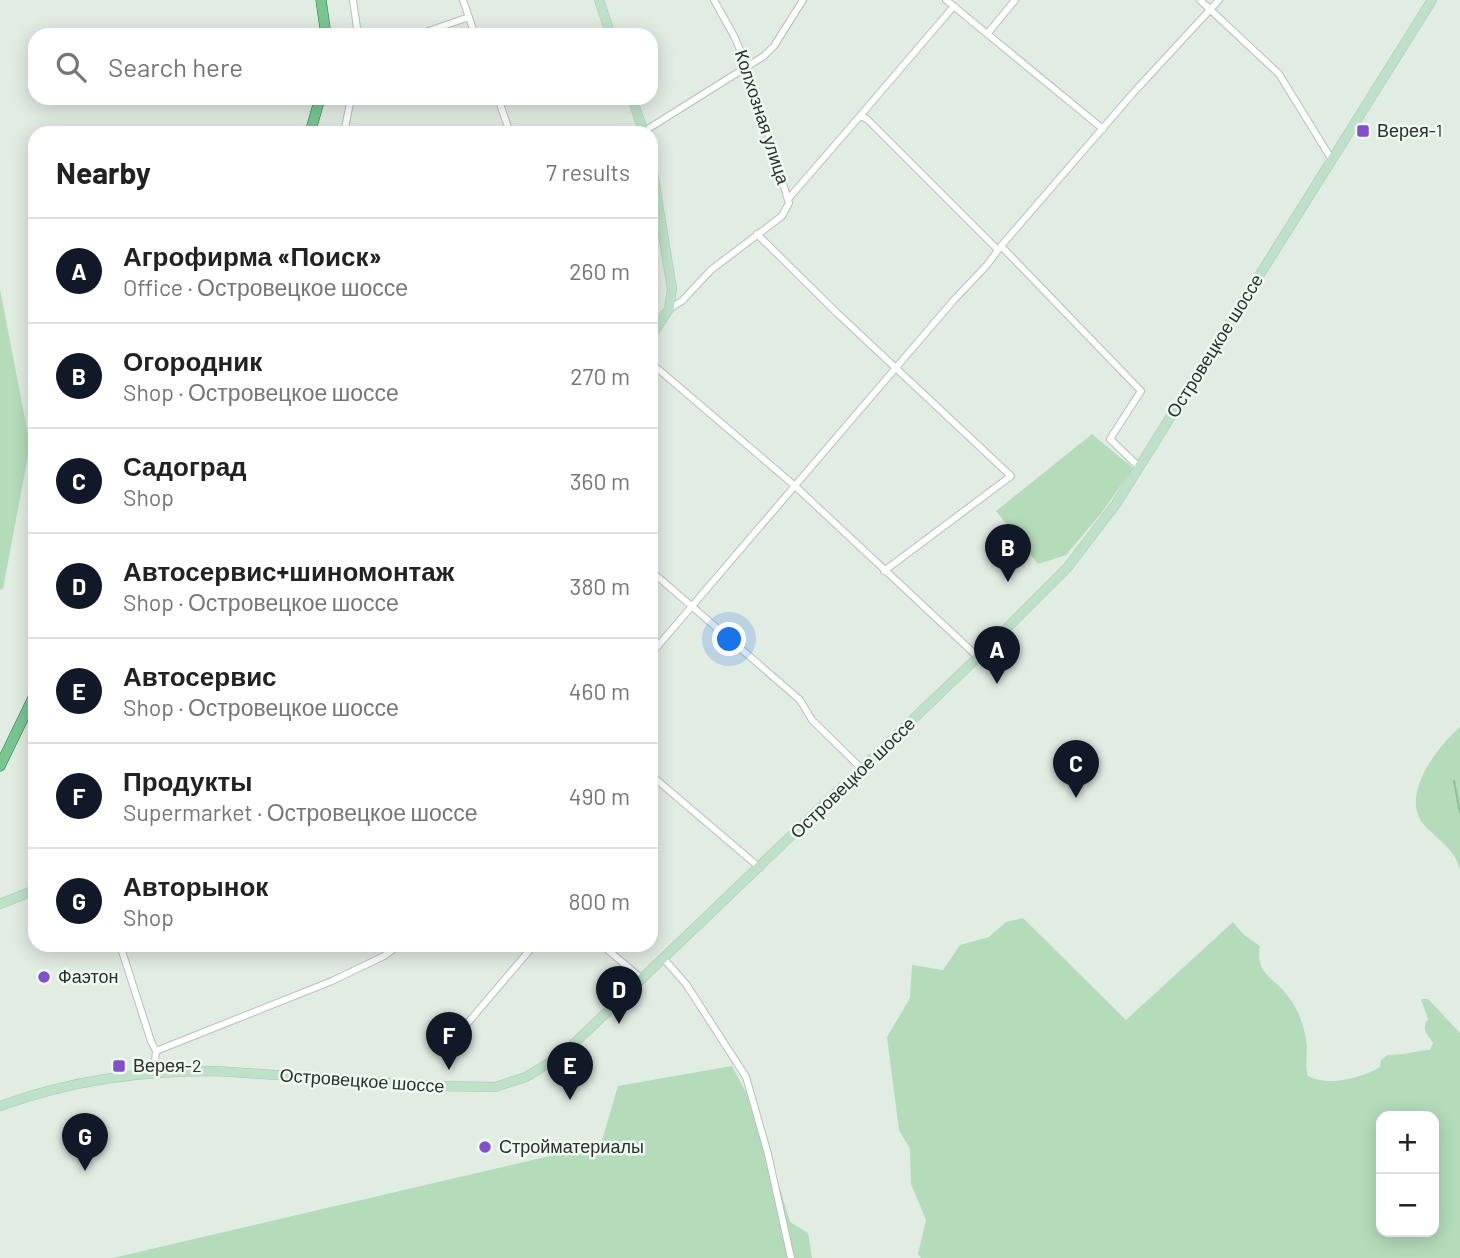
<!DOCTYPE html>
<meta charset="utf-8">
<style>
body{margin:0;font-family:Barlow,sans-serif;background:#f6f6f6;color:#222}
.controls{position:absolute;right:21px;bottom:21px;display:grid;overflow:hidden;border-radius:14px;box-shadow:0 4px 18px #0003}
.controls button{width:63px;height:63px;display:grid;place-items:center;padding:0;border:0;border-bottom:2px solid #e0e0e0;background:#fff;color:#222;font:35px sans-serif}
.you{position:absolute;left:730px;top:640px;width:24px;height:24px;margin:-18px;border:5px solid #fff;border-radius:50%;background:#1a73e8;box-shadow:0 0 0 10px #1a73e833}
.badge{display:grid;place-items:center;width:46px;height:46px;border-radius:50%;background:#111827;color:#fff;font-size:23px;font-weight:700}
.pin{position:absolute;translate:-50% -58px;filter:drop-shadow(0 2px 4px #0008)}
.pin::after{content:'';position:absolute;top:37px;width:24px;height:21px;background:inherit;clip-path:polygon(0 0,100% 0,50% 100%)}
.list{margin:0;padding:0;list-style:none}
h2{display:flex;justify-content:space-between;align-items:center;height:91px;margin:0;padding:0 28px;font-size:30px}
h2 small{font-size:23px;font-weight:400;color:#767676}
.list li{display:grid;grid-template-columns:46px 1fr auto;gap:21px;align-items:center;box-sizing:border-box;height:105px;padding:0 28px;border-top:2px solid #e0e0e0}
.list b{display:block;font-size:26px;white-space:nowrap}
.list p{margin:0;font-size:23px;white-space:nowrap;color:#767676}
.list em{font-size:23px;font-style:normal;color:#767676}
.icon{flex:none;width:38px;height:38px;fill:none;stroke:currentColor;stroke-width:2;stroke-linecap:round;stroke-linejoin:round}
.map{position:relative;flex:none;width:1460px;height:1258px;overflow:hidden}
.search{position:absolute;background:#fff;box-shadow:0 4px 18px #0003;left:28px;top:28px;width:630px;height:77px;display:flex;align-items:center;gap:18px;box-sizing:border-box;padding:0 24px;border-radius:21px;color:#767676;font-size:26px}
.panel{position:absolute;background:#fff;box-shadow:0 4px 18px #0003;left:28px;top:126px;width:630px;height:826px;border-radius:21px}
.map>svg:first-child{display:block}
</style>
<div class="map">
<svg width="1460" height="1258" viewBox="0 0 1460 1258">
<rect width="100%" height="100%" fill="#e1ece2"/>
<path fill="#b4dcba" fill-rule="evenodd" d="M0,289L30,445L3,589L0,590Z
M1092,434L1133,468L1103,511L1066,555L1038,564L996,511Z
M1460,727V870C1456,851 1439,840 1426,827C1397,798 1437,747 1460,727Z
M1023,918L1126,1020L1233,922L1243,934L1260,946C1255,975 1273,976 1288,996C1299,1010 1306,1031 1307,1048C1307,1058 1305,1066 1308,1076C1328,1087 1362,1078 1380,1067L1381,1060L1387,1055C1405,1055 1413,1051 1430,1050L1433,1043C1427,1034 1421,1029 1428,1019L1421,999H1428L1460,1033V1258H921L918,1254L926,1220L911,1184L910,1149L899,1130L887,1037L910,998L912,965L943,970L960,945L989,937L1006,922ZM1434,1116V1232H1381V1116Z
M732,1066L751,1102L767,1161L778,1182L790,1222L808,1233L812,1258H113L601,1144L618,1086Z"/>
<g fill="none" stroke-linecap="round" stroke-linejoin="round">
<path stroke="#91c098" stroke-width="2" d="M1454,781L1460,813"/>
<defs>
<path id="street" d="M353,0L358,35
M463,0L475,35
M946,0L1103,129
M1200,0L1279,74L1332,160
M988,33L1015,0
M417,35L469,17
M498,98L510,133
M860,116L954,6
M643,132L764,56L774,46L803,0
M344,133L351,98
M789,198L860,116L867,119L998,250
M757,234L837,313L1011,476L884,571
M1001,246L1141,391L1110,439L1139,467
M669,309L682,301L711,270L782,216L789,203L747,66L734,36L714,0
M651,363L795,486L978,657
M651,571L800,700L812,720L862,769
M651,654L953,301L987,265L1001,246L1134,92L1219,0
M651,775L760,868
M120,945L151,1041L156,1051L154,1073
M602,945L642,979
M664,959L686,984L746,1077L768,1154L791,1258
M449,1045L534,945
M156,1051L332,981L384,956L399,945"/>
<path id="secondary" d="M599,0L611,35
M632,98L644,133
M651,161L672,289L669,309L651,336
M0,904L35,890
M0,1106C72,1080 140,1071 216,1071L435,1086L495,1087L526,1077L562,1055L978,657L1067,568L1116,504L1432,0"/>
<path id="primary" d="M321,0L326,35
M310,133L320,98
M0,766L35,694"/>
</defs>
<use href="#street" stroke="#b6c0b7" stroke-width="8"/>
<use href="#secondary" stroke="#b6c0b7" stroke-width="10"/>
<use href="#primary" stroke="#267940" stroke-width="11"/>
<use href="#street" stroke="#fff" stroke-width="6"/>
<use href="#secondary" stroke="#bde2c9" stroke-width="9"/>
<use href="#primary" stroke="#7ac693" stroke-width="10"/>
</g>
<g fill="#8251c9" stroke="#eef9f0" stroke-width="2.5">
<rect x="1356" y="124" width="14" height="14" rx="3.5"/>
<circle cx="44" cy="977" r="7"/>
<rect x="112" y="1059" width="14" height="14" rx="3.5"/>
<circle cx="485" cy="1147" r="7"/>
</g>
<g text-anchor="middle" stroke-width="5" stroke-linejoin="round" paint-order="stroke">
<g font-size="18" fill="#2c302c" stroke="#eef9f0">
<text transform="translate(762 117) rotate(72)" y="6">Колхозная улица</text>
<text transform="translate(1215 346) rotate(-58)" y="6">Островецкое шоссе</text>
<text transform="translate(853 778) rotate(-44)" y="6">Островецкое шоссе</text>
<text transform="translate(362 1081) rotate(4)" y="6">Островецкое шоссе</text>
</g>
<g font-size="18" fill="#2c302c" stroke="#eef9f0" text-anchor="start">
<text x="1377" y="137">Верея-1</text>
<text x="58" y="983">Фаэтон</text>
<text x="133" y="1072">Верея-2</text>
<text x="499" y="1153">Стройматериалы</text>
</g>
</g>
</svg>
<div class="controls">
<button>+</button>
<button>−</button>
</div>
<div class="you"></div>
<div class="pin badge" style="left:997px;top:684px">A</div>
<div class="pin badge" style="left:1008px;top:582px">B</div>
<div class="pin badge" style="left:1076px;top:798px">C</div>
<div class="pin badge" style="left:619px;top:1024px">D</div>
<div class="pin badge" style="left:570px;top:1100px">E</div>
<div class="pin badge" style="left:449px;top:1070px">F</div>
<div class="pin badge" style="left:85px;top:1171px">G</div>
<div class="search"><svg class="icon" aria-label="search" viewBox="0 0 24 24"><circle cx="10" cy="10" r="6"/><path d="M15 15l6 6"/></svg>Search here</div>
<section class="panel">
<h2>Nearby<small>7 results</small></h2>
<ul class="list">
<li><span class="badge">A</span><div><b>Агрофирма «Поиск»</b><p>Office · Островецкое шоссе</p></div><em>260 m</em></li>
<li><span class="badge">B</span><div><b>Огородник</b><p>Shop · Островецкое шоссе</p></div><em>270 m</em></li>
<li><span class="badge">C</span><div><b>Садоград</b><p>Shop</p></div><em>360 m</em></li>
<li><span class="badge">D</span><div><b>Автосервис+шиномонтаж</b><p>Shop · Островецкое шоссе</p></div><em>380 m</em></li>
<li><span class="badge">E</span><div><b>Автосервис</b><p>Shop · Островецкое шоссе</p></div><em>460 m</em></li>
<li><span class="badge">F</span><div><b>Продукты</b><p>Supermarket · Островецкое шоссе</p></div><em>490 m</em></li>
<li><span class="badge">G</span><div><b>Авторынок</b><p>Shop</p></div><em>800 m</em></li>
</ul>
</section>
</div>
